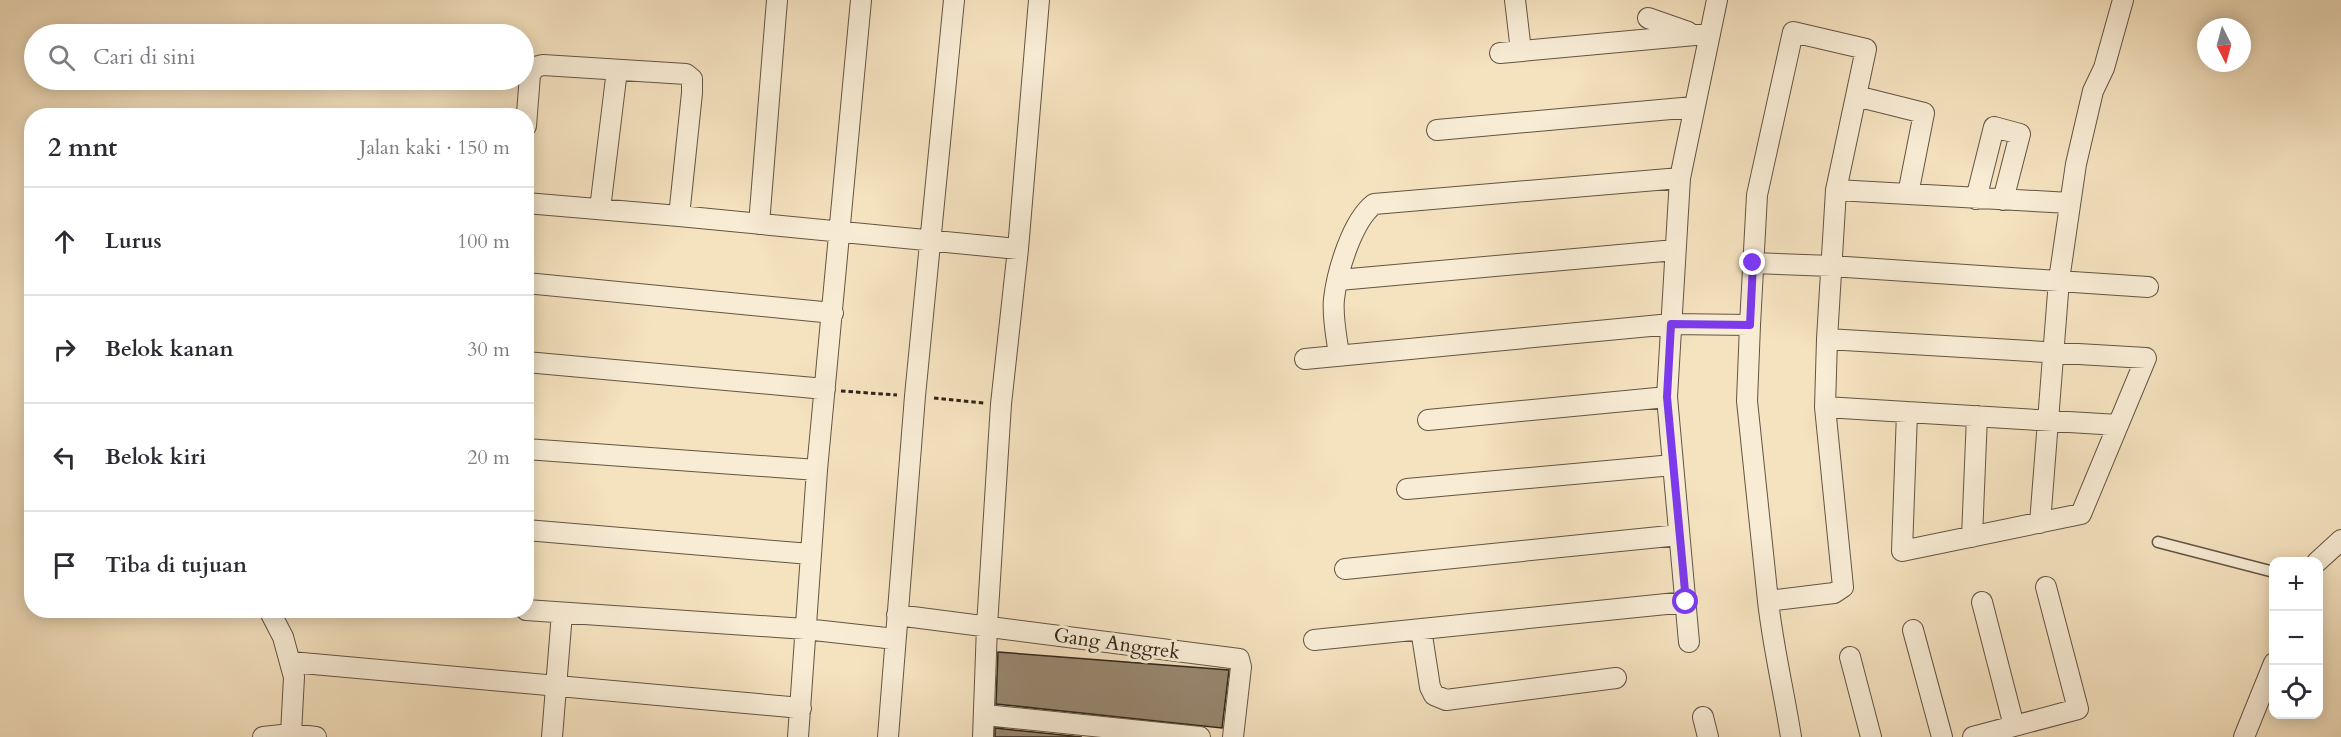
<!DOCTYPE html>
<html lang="id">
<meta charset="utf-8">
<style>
body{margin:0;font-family:Cardo,serif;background:#f2f2f3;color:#2b2b33}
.controls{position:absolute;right:18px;bottom:18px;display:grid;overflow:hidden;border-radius:12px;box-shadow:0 3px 15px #0003}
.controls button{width:54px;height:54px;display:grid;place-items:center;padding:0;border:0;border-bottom:2px solid #e1e1e2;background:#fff;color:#2b2b33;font:30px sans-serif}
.compass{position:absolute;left:2197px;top:18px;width:54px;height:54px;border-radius:50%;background:#fff;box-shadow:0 3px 15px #0003;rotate:174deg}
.stop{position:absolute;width:18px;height:18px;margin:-14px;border:4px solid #7c3aed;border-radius:50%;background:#fff}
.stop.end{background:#7c3aed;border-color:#fff;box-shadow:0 2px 6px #0008}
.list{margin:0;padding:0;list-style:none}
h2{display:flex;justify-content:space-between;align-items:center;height:78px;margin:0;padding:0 24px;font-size:26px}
h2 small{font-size:20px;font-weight:400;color:#7c7c81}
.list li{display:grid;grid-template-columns:39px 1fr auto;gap:18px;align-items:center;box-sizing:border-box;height:108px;padding:0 24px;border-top:2px solid #e1e1e2}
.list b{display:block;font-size:22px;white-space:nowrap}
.list em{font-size:20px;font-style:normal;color:#7c7c81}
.icon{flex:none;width:33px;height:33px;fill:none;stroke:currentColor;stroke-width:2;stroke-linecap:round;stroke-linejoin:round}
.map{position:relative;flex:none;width:2341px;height:737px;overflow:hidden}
.search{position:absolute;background:#fff;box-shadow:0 3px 15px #0003;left:24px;top:24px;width:510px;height:66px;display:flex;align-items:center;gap:15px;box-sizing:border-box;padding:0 21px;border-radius:33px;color:#7c7c81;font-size:22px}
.panel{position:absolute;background:#fff;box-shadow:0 3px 15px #0003;left:24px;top:108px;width:510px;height:510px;border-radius:24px}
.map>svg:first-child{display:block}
</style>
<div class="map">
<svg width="2341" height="737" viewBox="0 0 2341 737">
<rect width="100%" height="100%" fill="#f5e2bf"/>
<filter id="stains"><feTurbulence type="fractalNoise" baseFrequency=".00333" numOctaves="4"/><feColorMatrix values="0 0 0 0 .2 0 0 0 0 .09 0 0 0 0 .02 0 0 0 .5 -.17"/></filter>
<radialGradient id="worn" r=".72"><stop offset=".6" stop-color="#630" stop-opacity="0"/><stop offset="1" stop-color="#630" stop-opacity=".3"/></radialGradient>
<path fill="#978770" stroke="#32241b" stroke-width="1.5" d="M998,652L1229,670L1222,728L996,704Z
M995,728L1082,737H995Z"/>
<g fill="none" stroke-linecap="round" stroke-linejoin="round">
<defs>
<path id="lane" d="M2158,542L2274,572"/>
<path id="street" d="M1515,0L1521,51
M1648,18L1688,32
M1500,53L1695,35H1709
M1856,96L1924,113L1908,194
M526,126L530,75L535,67L543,65L686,74L692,79V93L679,216
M1437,130L1693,107
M1836,190L2070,203
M1976,199L1994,127L2020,134L2003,200
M526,203L679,216L1018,249
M600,209L617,70
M759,224L777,0
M1753,263L1831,266L2148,287
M1339,280L1675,250
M526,283L833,313
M1827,339L2146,358L2081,514L1902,551L1907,412
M1339,356C1337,338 1332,317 1334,299C1337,272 1352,221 1374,204L1680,178
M1305,359L1671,324L1750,325
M526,362L825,389
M1825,407L2118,425
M1428,420L1667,397
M526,449L817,470
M1407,489L1673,465
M2040,523L2059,280L2076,164L2093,91L2104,68L2123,0
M526,530L810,554
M1972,537L1977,416
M2317,562L2341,540
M1345,569L1679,535
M1768,601L1834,593L1843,587L1825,407L1827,339L1836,190L1866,49L1793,32L1757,195L1750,325L1747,401L1768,601C1773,647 1784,692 1791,737
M1982,602L2014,726
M269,610L283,637L294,677L291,734
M526,610L805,629L895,639
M897,615L1239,659L1241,667L1233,737
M1421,629L1430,687L1434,695L1446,700L1616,678
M1913,630L1942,737
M1314,640L1686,602
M1689,642L1667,397L1680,178L1717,0
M1850,657L1871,737
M291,662L801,708
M985,715L1200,737
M1703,717L1708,737
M263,737L291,734L316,737
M552,737L562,613
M798,737L817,470L861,0
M888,737L915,396L954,0
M983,737L987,626L1001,404L1018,249L1039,0
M1973,737L2078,709L2046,587
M2244,737L2274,663"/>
</defs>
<use href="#lane" stroke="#635444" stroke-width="13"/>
<use href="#street" stroke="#635444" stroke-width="22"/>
<path stroke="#32241b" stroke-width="3" stroke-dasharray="4.5 3" stroke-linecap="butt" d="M841,391L897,395
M934,398L984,403"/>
<use href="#lane" stroke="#f8ecd5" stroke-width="10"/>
<use href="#street" stroke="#f8ecd5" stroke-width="20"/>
</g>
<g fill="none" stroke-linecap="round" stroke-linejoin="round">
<path stroke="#7c3aed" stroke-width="8" d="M1686,602L1667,397L1671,324L1750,325L1753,263"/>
</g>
<g text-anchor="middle" stroke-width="6" stroke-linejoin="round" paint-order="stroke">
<g font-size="20" fill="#32241b" stroke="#f8ecd5">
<text transform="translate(1117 643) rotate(8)" y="7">Gang Anggrek</text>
</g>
</g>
<rect width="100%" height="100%" filter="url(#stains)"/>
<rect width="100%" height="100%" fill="url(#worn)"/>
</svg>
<div class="controls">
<button>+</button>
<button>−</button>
<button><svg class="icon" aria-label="locate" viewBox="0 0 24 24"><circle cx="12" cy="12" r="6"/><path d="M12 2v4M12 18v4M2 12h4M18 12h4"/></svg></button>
</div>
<svg class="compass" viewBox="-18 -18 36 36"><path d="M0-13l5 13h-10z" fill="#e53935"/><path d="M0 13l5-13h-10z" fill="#7c7c81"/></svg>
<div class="stop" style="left:1686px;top:602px"></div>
<div class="stop end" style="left:1753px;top:263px"></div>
<div class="search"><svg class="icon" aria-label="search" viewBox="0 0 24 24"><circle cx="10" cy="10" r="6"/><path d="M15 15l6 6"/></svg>Cari di sini</div>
<section class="panel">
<h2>2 mnt<small>Jalan kaki · 150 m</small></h2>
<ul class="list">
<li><svg class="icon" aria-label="ahead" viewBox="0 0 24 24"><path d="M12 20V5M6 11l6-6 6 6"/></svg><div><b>Lurus</b></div><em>100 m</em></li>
<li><svg class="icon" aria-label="right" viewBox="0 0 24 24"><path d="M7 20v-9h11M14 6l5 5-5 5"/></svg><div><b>Belok kanan</b></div><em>30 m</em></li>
<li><svg class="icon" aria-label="left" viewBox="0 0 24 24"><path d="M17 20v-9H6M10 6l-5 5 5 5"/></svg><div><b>Belok kiri</b></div><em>20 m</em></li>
<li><svg class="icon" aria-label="arrive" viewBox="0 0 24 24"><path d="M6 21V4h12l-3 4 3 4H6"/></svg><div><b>Tiba di tujuan</b></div></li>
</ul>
</section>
</div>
